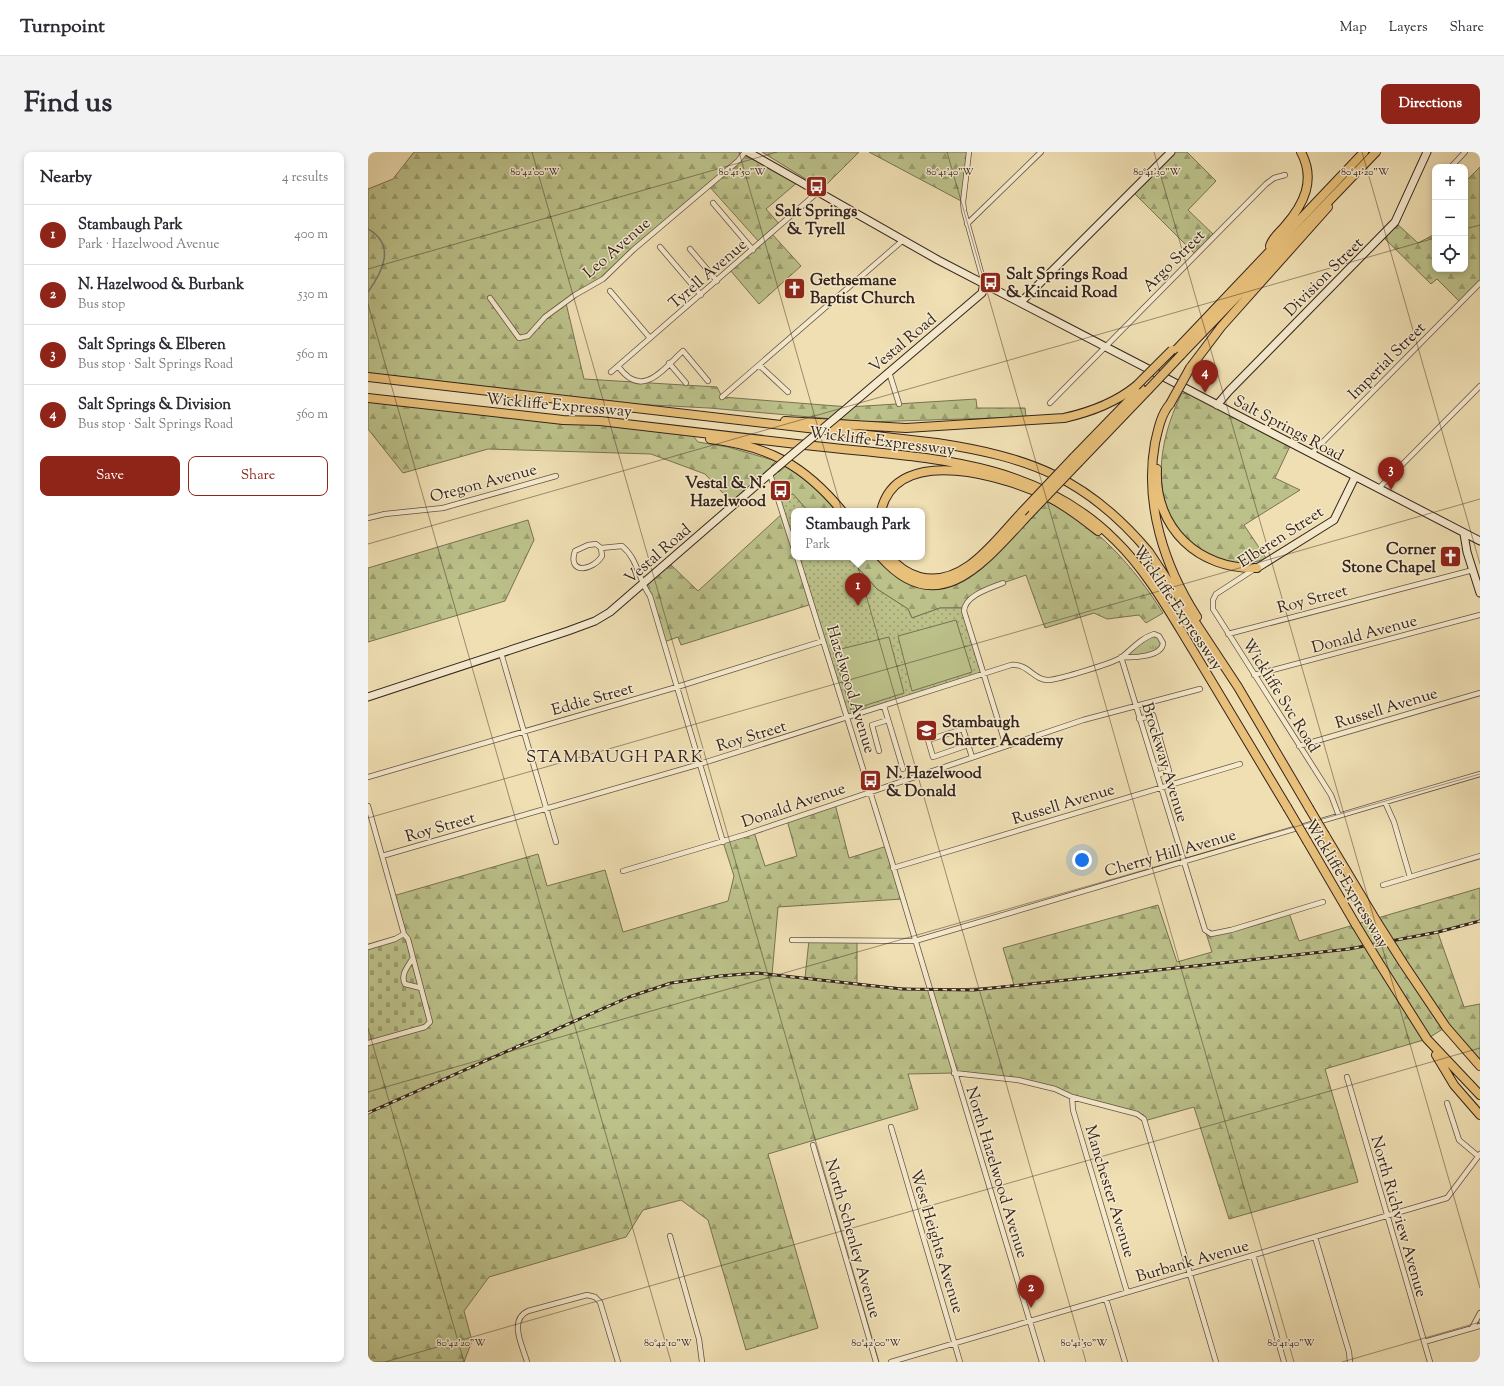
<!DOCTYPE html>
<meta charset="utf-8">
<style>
body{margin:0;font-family:"Sorts Mill Goudy",serif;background:#f2f2f3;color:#2b2b33}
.controls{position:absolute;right:12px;top:12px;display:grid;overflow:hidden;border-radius:8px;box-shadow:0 2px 6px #0003}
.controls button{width:36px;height:36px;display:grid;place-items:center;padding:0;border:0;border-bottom:1px solid #e1e1e2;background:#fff;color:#2b2b33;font:20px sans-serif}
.you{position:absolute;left:714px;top:708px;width:14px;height:14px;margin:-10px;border:3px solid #fff;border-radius:50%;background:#1a73e8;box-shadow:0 0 0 6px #1a73e833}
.badge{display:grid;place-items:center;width:26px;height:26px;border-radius:50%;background:#8f2418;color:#fff;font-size:13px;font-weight:700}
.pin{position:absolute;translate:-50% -33px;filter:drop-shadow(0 1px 2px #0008)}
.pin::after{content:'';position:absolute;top:21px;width:14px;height:12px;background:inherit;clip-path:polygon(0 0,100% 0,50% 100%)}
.popup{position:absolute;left:423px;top:356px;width:134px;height:52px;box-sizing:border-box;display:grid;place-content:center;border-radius:8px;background:#fff;filter:drop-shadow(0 1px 3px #0005);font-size:13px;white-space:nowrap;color:#7c7c81}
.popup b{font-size:15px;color:#2b2b33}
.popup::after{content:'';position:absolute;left:50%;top:100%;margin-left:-8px;border:8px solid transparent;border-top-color:#fff}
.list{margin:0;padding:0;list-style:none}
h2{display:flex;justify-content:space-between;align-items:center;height:52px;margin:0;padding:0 16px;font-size:17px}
h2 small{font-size:13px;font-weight:400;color:#7c7c81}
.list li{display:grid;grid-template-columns:26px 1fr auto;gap:12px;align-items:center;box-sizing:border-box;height:60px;padding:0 16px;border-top:1px solid #e1e1e2}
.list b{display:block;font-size:15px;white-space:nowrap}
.list p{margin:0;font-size:13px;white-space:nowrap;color:#7c7c81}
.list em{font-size:13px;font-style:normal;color:#7c7c81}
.actions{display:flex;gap:8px;padding:12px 16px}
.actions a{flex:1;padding:9px 0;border:1px solid #8f2418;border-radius:8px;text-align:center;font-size:14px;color:#8f2418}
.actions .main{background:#8f2418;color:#fff}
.icon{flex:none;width:22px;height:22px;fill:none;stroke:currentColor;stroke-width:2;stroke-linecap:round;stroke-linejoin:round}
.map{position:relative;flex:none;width:1112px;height:1210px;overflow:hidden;border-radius:8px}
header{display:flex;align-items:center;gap:24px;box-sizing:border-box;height:56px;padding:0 20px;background:#fff;border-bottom:1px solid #e1e1e2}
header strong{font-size:19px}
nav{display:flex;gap:22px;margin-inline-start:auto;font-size:14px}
.intro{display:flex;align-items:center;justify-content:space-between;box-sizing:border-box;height:96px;padding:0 24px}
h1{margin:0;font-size:28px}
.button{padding:10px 18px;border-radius:8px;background:#8f2418;color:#fff;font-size:14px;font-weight:700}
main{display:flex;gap:24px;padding:0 24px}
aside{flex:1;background:#fff;border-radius:8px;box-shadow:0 2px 6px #0003}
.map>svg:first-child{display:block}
</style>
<header>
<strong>Turnpoint</strong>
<nav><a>Map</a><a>Layers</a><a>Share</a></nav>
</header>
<div class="intro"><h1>Find us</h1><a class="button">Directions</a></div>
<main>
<aside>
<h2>Nearby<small>4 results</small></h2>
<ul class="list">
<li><span class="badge">1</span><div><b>Stambaugh Park</b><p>Park · Hazelwood Avenue</p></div><em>400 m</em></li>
<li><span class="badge">2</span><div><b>N. Hazelwood &amp; Burbank</b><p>Bus stop</p></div><em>530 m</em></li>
<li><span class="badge">3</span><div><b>Salt Springs &amp; Elberen</b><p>Bus stop · Salt Springs Road</p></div><em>560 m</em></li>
<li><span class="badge">4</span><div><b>Salt Springs &amp; Division</b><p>Bus stop · Salt Springs Road</p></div><em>560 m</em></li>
</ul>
<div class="actions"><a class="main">Save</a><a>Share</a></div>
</aside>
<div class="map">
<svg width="1112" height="1210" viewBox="0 0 1112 1210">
<defs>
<pattern id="grass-tufts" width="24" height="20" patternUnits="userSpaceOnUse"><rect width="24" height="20" fill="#bcc18a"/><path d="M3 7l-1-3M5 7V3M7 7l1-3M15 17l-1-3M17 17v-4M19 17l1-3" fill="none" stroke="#9a9d70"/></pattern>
<pattern id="forest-firs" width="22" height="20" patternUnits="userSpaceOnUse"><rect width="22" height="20" fill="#bcc18a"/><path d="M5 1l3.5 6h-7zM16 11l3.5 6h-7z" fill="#9a9d70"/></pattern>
<pattern id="cemetery-stones" width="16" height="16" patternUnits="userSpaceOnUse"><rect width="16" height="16" fill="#bcc18a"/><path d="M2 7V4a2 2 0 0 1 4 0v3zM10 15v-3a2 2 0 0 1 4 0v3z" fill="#9a9d70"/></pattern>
<pattern id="park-dots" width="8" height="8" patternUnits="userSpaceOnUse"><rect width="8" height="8" fill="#bcc18a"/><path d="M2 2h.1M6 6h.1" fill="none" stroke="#9a9d70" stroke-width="1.8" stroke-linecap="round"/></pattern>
</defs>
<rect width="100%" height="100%" fill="#efdfb3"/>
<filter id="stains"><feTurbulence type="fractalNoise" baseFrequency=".005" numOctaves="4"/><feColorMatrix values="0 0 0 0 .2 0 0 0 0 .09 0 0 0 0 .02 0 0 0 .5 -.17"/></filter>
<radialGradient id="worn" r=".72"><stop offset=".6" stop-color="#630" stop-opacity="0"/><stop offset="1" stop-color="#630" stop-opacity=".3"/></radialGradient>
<path fill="url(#grass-tufts)" stroke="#787254" d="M783,483L793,486V498L761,506L758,499Z"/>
<path fill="url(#forest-firs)" stroke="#787254" d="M46,0H380L431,29L398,57L413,74L404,82L433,114L391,152L362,118L392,91L340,33L239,123L198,151L216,227L349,235L354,245L481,255L608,247L609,256H657L658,265L498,270L341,256L207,249L0,225V37L25,27Z
M394,0H491L454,37Z
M501,0H601L595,50Z
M803,0H819L848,29L820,58L847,84L828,103L764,39Z
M1112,15V131L1093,151L1069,127L1063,132L1014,84L1027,70L1050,91L1067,82V117H1097V30Z
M814,241L835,246L923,292L907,326L932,338L876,373L898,406C878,415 862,412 843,403C778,372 786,296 814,241Z
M0,246L321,279L330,290L360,295L408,309L403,314L411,320L419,313L452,340L468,359H440L425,342L410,347L402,322L366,353L337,322L283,302L120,297L35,321L0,277Z
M679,349C729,373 766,415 795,461L778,471L771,463L739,467L726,461L677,476L658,423L635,431L606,444L596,456H572L544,466L540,457L509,437L480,405H506C536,436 571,450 608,421C621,412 630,400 641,389C653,375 666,362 679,349Z
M415,361L426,397V405H429L444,452L313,493L310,485L296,490L282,444L274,432L300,410L330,439Z
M160,368L166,388L137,449L0,490V416Z
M467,652L481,706L519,694L534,747L410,755L404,823L437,826L441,788H489V832C544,838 591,839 646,833L635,796L790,753L809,810L844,800L837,778L843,782L921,761L931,789L1112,736V769L1070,781L1096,855L1112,852V910L1078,875L1059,887L957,917L990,1030L861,1067L826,955L776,969L773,965L665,931L586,921L540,922L550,957L400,1002L450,1176L378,1198L340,1068L313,1048L275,1058L258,1085L121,1125L96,1159L104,1189L96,1210H0V891L57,875L25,744L170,702L179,734L237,718L255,780L360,749L366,724L355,690L386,680L397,714L429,704L419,668Z"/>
<path fill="url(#cemetery-stones)" stroke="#787254" d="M36,782L40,787L61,872L0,891V795Z"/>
<path fill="url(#park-dots)" stroke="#787254" d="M425,342L440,359H426V397L410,347Z
M429,405H480L509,437L540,457L544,466L572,456H596L615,522L479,566Z"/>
<path fill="#bcc18a" stroke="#787254" d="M588,468L604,520L544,539L530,484Z
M521,485L536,541L483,558L465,499Z"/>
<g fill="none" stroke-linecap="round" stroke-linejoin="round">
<path stroke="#727f75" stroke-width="1.5" d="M0,77C28,93 15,119 0,140"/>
<defs>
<path id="street" d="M601,0L595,50L596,59L616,131
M1083,15L1097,0
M345,51L385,98
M599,72L673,0
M292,95L333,143
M322,97L349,129
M242,139L282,186
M122,146L151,186L160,184L177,165L207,143L235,127L265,98L370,9L377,0
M301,211L318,231
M391,213L420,240
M250,214C274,248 294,218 315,199L340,229
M243,220L450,40
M521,220L531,252
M354,245L534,89
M682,251L898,32L906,26L917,23
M943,302L1112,131
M402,322L426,397
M1010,337L1112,234
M0,366L17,362L75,356L188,324
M233,396L234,404C225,419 199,423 207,399L220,393L228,392L233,396L254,394C270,407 270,427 282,444L355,690
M429,405L523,707L674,1210
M888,416L848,442L845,448V457L963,643L971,664
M635,431C623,436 597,443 596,459L638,594
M860,482L1105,418
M133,501L188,690
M886,523L1112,463
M516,554L535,617
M771,567L785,563L801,619L789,623
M600,593L565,605L560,588L595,577L604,605
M931,594L1112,541
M511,599L504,573L520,568
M0,625L309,535L455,489
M1017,650L1026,670L1042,725
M0,654L36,782L40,787L45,806C40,814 32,823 37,832L53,836L62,870L57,875L0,891
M14,704L332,612L643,513C660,511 666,529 681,528C692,527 746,511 754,505C764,497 773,486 786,482L791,484L795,491C794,505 765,506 753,505L837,778L843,782L863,778L955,750
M525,716L872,612
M255,719L379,682L715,568L832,537
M1015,733L1112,704
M424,788L547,789L1112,622
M0,795L27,787L36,782
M45,806L53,836
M586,921L650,928L687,937L704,945L769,962L776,967L848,1210
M979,925L1062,1210
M704,945L705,958L759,1140
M1079,951L1091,988L1110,1004
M523,975L592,1210
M445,993L508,1210
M302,1084L331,1187L334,1210
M947,1085L981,1200L982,1210
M885,1103L916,1210
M738,1147L757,1210
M1104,1176L1112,1161
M1056,1190L1112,1174
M159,1210C155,1195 140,1168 160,1159L219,1143L227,1145L232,1150L250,1210
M523,1210L1079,1046L1112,1002"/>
<path id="secondary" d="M380,0L570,108L1112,389
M653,150L803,0
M849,253L861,239L1027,70L1059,0
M471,263L614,141L616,131
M1096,382L1099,400L1112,441
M889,416L966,368L987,325
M0,545L200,479L227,469L242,460L407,317"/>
<path id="highway" d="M902,94C904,86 912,80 917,74C936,52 948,28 933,0
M807,199L996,0
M813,203L1008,0
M822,216L853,175L960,55
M0,225L569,291C661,305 719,326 781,400L870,535L941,656
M0,246L195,268L232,269C303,277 374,286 446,294C554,306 665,306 747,388C780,420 802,461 826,500C857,552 888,604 919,655
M802,252C793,262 790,278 787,291C776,351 796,414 829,465
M417,269L538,276L696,266C723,260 747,251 768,234
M342,287C401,294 437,314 474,359
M706,305L773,236
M711,310L780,238
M789,317C786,376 831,418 889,416
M513,359C529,290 640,325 682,346C700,355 715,367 730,379
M513,405C573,473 622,403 665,358
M522,405C530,415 541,422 552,425C596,436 628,387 654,360
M957,683L1009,770
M939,689L988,773
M1035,811L1078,875L1112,914
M1013,814L1059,887L1112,943
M1068,903L1086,933L1112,963"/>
</defs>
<use href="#street" stroke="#645342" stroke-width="6"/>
<use href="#secondary" stroke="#35241d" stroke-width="9"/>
<use href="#highway" stroke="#35241d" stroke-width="10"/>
<use href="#street" stroke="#f5eace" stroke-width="4.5"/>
<use href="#secondary" stroke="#f5eace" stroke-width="7"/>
<use href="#highway" stroke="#e8c07a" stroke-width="8"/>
<defs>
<path id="rail" d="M0,961L261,845L303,831L352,824L389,821L534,837L606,838L981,797L1070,780L1112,769"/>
</defs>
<use href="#rail" stroke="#35241d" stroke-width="3"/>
<use href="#rail" stroke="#f5eace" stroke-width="1.5" stroke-dasharray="4.5" stroke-linecap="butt"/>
<defs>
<path id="secondary-bridge" d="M407,317L471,263"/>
<path id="highway-bridge" d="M768,234L804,198
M780,238L813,203
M802,252L822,216
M665,358L711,310
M654,360L706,305
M919,655L939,689
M941,656L957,683
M1009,770L1035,811
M988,773L1013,814"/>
</defs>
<use href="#secondary-bridge" stroke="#35241d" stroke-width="9" stroke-linecap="butt"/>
<use href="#highway-bridge" stroke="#35241d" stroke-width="10" stroke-linecap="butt"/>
<use href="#secondary-bridge" stroke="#f5eace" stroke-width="7"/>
<use href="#highway-bridge" stroke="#e8c07a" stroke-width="8"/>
</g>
<path fill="none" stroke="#35241d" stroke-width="1" stroke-opacity="0.45" d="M164,0L511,1210M371,0L718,1210M579,0L926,1210M786,0L1112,1136M994,0L1112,412M1097,77L1112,73M0,117L409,0M0,152L303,1210M0,392L1067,86M0,666L1112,347M0,876L96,1210M0,940L1112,622M17,1210L1112,896M974,1210L1112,1170"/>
<defs>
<symbol id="bus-square" viewBox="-11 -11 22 22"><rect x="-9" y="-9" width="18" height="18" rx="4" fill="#8f2418" stroke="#f5eace"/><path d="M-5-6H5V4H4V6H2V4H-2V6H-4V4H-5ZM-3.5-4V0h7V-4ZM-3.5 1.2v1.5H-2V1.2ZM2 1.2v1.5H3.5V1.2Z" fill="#fff"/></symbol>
<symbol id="church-square" viewBox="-11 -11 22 22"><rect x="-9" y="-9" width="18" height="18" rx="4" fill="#8f2418" stroke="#f5eace"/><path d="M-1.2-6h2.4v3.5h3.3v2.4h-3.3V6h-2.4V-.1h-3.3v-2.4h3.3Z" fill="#fff"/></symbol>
<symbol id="school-square" viewBox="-11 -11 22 22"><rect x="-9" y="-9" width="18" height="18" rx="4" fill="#8f2418" stroke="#f5eace"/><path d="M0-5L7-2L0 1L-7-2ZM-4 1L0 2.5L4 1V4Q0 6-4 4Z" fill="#fff"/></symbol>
</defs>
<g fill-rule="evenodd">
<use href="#bus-square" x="436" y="22" width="25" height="25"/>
<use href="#bus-square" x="610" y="118" width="25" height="25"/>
<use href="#church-square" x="414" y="124" width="25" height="25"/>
<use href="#bus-square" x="400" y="326" width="25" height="25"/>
<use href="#church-square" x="1070" y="392" width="25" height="25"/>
<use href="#school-square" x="546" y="566" width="25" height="25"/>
<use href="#bus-square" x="490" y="616" width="25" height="25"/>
</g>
<g text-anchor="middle" stroke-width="3" stroke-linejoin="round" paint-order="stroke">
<g font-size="16" font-weight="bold" fill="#35241d" stroke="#f5eace" text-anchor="start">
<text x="448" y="64" text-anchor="middle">Salt Springs<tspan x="448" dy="18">&amp; Tyrell</tspan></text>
<text x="638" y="127">Salt Springs Road<tspan x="638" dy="18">&amp; Kincaid Road</tspan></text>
<text x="442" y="133">Gethsemane<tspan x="442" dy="18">Baptist Church</tspan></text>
<text x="398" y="336" text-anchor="end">Vestal &amp; N.<tspan x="398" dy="18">Hazelwood</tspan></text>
<text x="1068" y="402" text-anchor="end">Corner<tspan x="1068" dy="18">Stone Chapel</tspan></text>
<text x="574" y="575">Stambaugh<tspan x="574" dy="18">Charter Academy</tspan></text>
<text x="518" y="626">N. Hazelwood<tspan x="518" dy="18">&amp; Donald</tspan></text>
</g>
<g font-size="16" fill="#35241d" stroke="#f5eace">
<text transform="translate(248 95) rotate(-41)" y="6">Leo Avenue</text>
<text transform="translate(805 108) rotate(-45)" y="6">Argo Street</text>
<text transform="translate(339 121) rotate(-41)" y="6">Tyrell Avenue</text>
<text transform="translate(955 124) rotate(-45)" y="6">Division Street</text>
<text transform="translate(534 190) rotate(-40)" y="6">Vestal Road</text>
<text transform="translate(1018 208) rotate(-45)" y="6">Imperial Street</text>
<text transform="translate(191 252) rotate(5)" y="6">Wickliffe Expressway</text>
<text transform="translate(921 275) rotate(28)" y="6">Salt Springs Road</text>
<text transform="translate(514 288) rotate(7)" y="6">Wickliffe Expressway</text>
<text transform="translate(115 330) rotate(-15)" y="6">Oregon Avenue</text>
<text transform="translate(912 384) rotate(-33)" y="6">Elberen Street</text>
<text transform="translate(289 401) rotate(-41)" y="6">Vestal Road</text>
<text transform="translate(944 446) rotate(-15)" y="6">Roy Street</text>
<text transform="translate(811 455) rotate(56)" y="6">Wickliffe Expressway</text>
<text transform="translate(996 481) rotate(-15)" y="6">Donald Avenue</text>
<text transform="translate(484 537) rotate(73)" y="6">Hazelwood Avenue</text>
<text transform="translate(914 543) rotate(58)" y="6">Wickliffe Svc Road</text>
<text transform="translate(224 546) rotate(-16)" y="6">Eddie Street</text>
<text transform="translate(1018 555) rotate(-17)" y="6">Russell Avenue</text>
<text transform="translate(383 583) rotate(-17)" y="6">Roy Street</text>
<text transform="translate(798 610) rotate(73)" y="6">Brockway Avenue</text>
<text transform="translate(695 651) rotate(-17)" y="6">Russell Avenue</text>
<text transform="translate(425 652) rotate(-19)" y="6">Donald Avenue</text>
<text transform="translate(72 674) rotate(-16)" y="6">Roy Street</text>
<text transform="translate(802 700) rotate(-16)" y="6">Cherry Hill Avenue</text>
<text transform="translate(980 731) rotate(59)" y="6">Wickliffe Expressway</text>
<text transform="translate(630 1020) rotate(73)" y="6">North Hazelwood Avenue</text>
<text transform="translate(743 1039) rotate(73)" y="6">Manchester Avenue</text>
<text transform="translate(1032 1064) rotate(74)" y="6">North Richview Avenue</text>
<text transform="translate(486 1086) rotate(74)" y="6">North Schenley Avenue</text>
<text transform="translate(570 1089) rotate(73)" y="6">West Heights Avenue</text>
<text transform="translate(824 1108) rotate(-16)" y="6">Burbank Avenue</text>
</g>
<g font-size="17" letter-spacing="1" fill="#35241d" stroke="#f5eace">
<text x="247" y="610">STAMBAUGH PARK</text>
</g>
</g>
<g font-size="10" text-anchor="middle" fill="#35241d" stroke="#f5eace" stroke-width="3" stroke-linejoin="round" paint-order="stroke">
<text x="167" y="23">80°42'00"W</text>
<text x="374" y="23">80°41'50"W</text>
<text x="582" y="23">80°41'40"W</text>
<text x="789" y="23">80°41'30"W</text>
<text x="997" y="23">80°41'20"W</text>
<text x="93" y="1194">80°42'20"W</text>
<text x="300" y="1194">80°42'10"W</text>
<text x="508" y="1194">80°42'00"W</text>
<text x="716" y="1194">80°41'50"W</text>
<text x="923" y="1194">80°41'40"W</text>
</g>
<rect width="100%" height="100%" filter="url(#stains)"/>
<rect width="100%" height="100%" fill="url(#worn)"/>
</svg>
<div class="controls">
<button>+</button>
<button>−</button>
<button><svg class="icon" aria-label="locate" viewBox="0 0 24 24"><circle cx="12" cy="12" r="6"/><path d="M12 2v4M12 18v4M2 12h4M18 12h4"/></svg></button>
</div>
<div class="you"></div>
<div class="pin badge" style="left:490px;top:454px">1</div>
<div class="popup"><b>Stambaugh Park</b>Park</div>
<div class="pin badge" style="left:663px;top:1156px">2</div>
<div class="pin badge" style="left:1023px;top:338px">3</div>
<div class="pin badge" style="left:837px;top:241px">4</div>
</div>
</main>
